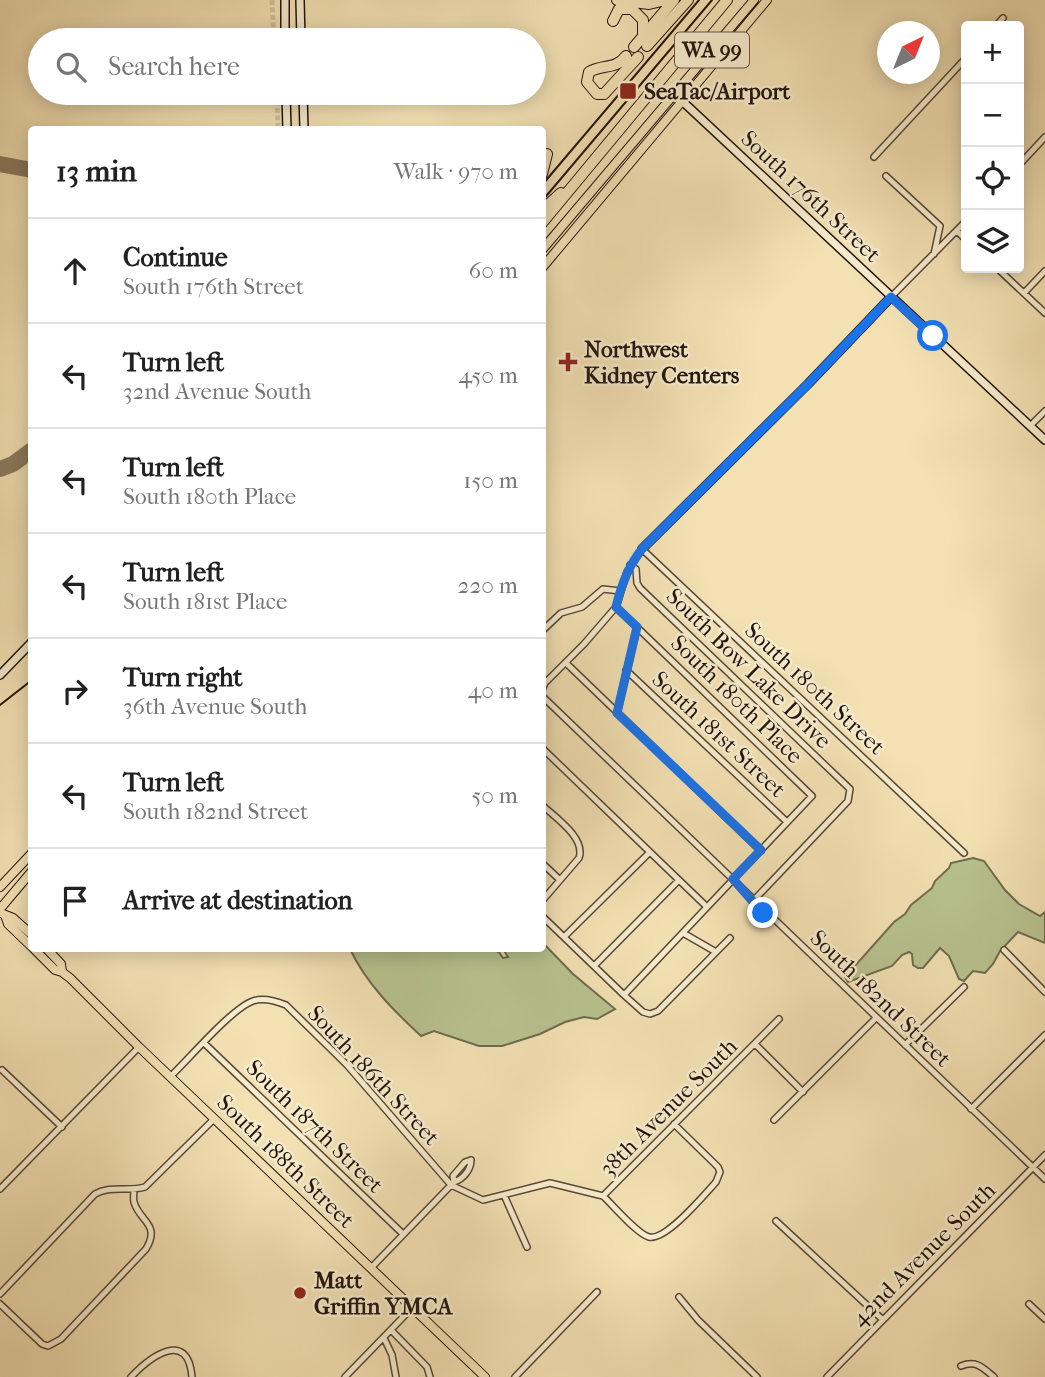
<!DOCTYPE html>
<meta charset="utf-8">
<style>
body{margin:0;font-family:"IM FELL French Canon",serif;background:#f2f2f2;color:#222}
.controls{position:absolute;right:21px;top:21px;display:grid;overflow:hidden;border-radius:7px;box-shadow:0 4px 18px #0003}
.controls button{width:63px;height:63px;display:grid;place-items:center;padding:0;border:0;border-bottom:2px solid #e0e0e0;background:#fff;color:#222;font:35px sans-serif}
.compass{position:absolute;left:877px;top:21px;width:63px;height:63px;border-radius:50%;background:#fff;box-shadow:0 4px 18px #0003;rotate:43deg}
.stop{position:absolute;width:21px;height:21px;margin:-16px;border:5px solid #1a73e8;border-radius:50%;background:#fff}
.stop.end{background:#1a73e8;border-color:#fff;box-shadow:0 2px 7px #0008}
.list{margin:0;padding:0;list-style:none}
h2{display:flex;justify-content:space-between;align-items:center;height:91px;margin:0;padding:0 28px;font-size:30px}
h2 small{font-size:23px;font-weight:400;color:#767676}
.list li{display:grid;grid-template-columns:46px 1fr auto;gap:21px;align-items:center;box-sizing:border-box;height:105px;padding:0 28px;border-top:2px solid #e0e0e0}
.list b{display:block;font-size:26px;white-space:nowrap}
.list p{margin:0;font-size:23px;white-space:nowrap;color:#767676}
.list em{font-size:23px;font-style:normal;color:#767676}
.icon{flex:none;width:38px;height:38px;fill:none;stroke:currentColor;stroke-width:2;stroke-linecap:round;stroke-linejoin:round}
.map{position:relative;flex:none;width:1045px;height:1377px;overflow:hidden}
.search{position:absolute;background:#fff;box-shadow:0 4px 18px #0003;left:28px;top:28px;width:518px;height:77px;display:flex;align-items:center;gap:18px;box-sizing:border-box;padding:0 24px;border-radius:38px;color:#767676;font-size:26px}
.panel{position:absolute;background:#fff;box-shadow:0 4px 18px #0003;left:28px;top:126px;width:518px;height:826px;border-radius:7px}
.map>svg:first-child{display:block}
</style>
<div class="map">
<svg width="1045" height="1377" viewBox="0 0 1045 1377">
<rect width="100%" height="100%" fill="#f3e1b4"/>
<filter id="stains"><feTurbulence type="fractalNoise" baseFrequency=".00286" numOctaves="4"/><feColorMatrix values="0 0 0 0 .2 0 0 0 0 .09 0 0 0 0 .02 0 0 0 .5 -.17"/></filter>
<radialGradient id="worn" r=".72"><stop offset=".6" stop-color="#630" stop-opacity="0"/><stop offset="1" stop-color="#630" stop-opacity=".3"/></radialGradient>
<path fill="#b8c390" stroke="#6e6c4e" stroke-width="2" d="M973,858L984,861L1005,890L1019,904L1040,916L1045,912V943L1018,932L1000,951L993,964L985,973L973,971L964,981L959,979L949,956L940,948L923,968H918L913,965L912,954L909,952L902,955L892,966L848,982L845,977L894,922L905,914L911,905L932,888L935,881L949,868L951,863Z
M543,943L573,974L615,1009L597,1019L584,1017L565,1022L540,1034L502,1046H479L434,1031L421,1036C393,1010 366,983 350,949H489L499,952L503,958L508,957L503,949L542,948Z"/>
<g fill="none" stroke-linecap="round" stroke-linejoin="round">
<path stroke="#8b7a60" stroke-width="16" d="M0,164L32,170
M0,469L13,464L32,450"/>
<path stroke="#d4c29b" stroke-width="5" stroke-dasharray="5 2.5" stroke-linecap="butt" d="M272,0L274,40
M277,93L278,130"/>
<defs>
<path id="street" d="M996,26L1003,18
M874,157L966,58
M1019,165L1045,137
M886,176L940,226L934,254
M957,231L966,240
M997,268L1045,313
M1024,293L1045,271
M891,297L966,221
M1030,426L1045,411
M630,565L636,569L637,583L640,588L850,789L848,801L754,900
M616,607L812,796L624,995
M542,631L561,613L582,607L603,589L620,591
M566,663L761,851
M626,670L787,822
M542,690L545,683L584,644L616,607L627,572L642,549L964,853
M542,696L1045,1179
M617,713L637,627
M542,748L707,907
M542,805C556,818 586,838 579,858L542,901
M542,863L560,880
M754,900L763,913H768
M542,916L624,995L643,1012L650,1014L658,1011L730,938
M683,933L716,952
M565,936L650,852
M1004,950L1045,992
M595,965L679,880
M204,1043L403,1234
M755,1044L803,1092
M905,1045L964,987
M2,1070L62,1127
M170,1077C189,1059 232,1008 253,1001C264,997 276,1001 286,1005L347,1065L451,1185L483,1200L550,1183L603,1196
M971,1109L1045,1035
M774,1120L876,1018
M454,1182L453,1176L465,1162L471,1160
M0,1189L139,1047
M504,1195L527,1247
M603,1196L779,1019
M603,1196C613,1205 637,1234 649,1237C666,1241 704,1195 716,1182L720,1172L718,1167L674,1124
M776,1221L882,1319
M371,1268L454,1182C463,1179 471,1170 471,1160
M0,1294L95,1194C111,1185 128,1192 145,1187L214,1119
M679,1297L698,1320L757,1377
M0,1304L42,1344L48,1346L61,1339L146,1249C161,1224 139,1221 134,1202C133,1198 134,1194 134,1190
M1029,1304L1045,1319
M391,1330L427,1367L430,1377
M384,1338L392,1355L396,1377
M961,1366C976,1360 982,1367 994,1377
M131,1377C151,1356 188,1329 192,1377
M345,1377L412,1308
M515,1377L597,1292
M827,1377L1045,1155"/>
<path id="secondary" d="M285,0V40
M300,0L301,40
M286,93L287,130
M303,93L304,130
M680,99L1045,440
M642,549L808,384L891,297
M0,675L32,642"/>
<path id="primary" d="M542,250L754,0
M542,268L767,0
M0,887L32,853
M0,909L32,871
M3,914L13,918L32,935
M5,915L8,924L32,947
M33,948L55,970L62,972L70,978L139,1047L485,1377
M46,948L61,964L62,972"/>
<path id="highway" d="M617,0L649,4L666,0
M613,21L619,9H632L643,20V35
M647,46L688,0
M634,47L674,0
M626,56C616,70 602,64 589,72L587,82L597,94H604L638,57
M542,174L547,154
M542,210L561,193
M542,223L727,0"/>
</defs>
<use href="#street" stroke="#574736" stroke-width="8"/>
<use href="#secondary" stroke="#23140c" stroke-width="10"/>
<use href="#primary" stroke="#23140c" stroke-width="10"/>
<use href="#highway" stroke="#23140c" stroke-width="12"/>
<use href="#street" stroke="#f7ecce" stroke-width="5"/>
<use href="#secondary" stroke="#f7ecce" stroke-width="7"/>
<use href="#primary" stroke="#f3e1b4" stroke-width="8"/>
<use href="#highway" stroke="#f3e1b4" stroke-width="10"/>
<path stroke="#23140c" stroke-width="2" d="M542,185L699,0
M542,201L712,0
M0,705L32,680"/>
</g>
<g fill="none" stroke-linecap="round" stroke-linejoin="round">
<path stroke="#1a73e8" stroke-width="9" d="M763,913L733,879L761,850L617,713L637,627L616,607C621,586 628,566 642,549L808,384L891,297L933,336"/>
</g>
<g fill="#8f2418" stroke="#f7ecce" stroke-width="2.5">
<rect x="619" y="82" width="18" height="18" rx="3.5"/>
<path d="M564.5 351.5h7v7h7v7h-7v7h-7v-7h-7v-7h7z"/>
<circle cx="300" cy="1293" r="7"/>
</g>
<g text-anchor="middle" stroke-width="5" stroke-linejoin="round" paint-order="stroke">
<rect fill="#f7ecce" stroke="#635546" stroke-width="2" x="675" y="32.5" width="74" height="35" rx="5"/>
<g font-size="21" font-weight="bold" fill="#23140c">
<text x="712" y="57">WA 99</text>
</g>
<g font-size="23" font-weight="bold" fill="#23140c" stroke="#f7ecce" text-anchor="start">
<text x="644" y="99">SeaTac/Airport</text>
<text x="584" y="357">Northwest<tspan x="584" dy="26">Kidney Centers</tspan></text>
<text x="314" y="1288">Matt<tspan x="314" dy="26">Griffin YMCA</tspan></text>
</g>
<g font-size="23" fill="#23140c" stroke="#f7ecce">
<text transform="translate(811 196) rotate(43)" y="8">South 176th Street</text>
<text transform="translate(749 668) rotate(44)" y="8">South Bow Lake Drive</text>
<text transform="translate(815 688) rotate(43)" y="8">South 180th Street</text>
<text transform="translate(737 699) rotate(44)" y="8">South 180th Place</text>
<text transform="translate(719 734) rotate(43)" y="8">South 181st Street</text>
<text transform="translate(881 998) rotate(44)" y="8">South 182nd Street</text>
<text transform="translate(374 1075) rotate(47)" y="8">South 186th Street</text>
<text transform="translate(668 1107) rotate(-45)" y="8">38th Avenue South</text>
<text transform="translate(315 1126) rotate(44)" y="8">South 187th Street</text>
<text transform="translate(286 1161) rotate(44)" y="8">South 188th Street</text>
<text transform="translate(923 1254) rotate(-45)" y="8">42nd Avenue South</text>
</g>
</g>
<rect width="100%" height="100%" filter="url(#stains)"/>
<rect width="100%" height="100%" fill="url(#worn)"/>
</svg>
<div class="controls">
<button>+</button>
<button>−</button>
<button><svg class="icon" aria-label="locate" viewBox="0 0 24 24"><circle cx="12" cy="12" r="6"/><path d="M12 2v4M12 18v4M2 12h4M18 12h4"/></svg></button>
<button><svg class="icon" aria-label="layers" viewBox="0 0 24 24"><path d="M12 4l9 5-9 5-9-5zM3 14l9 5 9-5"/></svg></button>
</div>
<svg class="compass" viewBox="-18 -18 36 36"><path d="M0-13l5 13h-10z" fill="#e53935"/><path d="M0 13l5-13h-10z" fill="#767676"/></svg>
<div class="stop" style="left:933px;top:336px"></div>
<div class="stop end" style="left:763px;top:913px"></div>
<div class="search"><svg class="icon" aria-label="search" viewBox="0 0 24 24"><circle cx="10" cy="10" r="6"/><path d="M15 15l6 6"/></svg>Search here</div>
<section class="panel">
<h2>13 min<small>Walk · 970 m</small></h2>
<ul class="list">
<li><svg class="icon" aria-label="ahead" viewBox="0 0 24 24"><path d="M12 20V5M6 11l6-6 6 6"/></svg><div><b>Continue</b><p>South 176th Street</p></div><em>60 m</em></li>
<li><svg class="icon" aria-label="left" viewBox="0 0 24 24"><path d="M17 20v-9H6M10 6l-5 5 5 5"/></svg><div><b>Turn left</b><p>32nd Avenue South</p></div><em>450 m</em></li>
<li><svg class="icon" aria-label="left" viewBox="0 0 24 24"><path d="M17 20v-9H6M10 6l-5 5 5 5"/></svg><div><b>Turn left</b><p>South 180th Place</p></div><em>150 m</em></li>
<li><svg class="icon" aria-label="left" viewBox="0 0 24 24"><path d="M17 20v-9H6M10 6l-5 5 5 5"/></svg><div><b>Turn left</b><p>South 181st Place</p></div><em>220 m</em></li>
<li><svg class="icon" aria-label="right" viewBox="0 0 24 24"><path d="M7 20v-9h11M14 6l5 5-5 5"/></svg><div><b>Turn right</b><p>36th Avenue South</p></div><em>40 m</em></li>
<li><svg class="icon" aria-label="left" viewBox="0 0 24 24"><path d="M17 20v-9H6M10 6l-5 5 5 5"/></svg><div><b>Turn left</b><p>South 182nd Street</p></div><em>50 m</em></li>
<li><svg class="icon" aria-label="arrive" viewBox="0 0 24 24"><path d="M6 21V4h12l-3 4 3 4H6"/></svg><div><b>Arrive at destination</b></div></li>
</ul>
</section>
</div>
